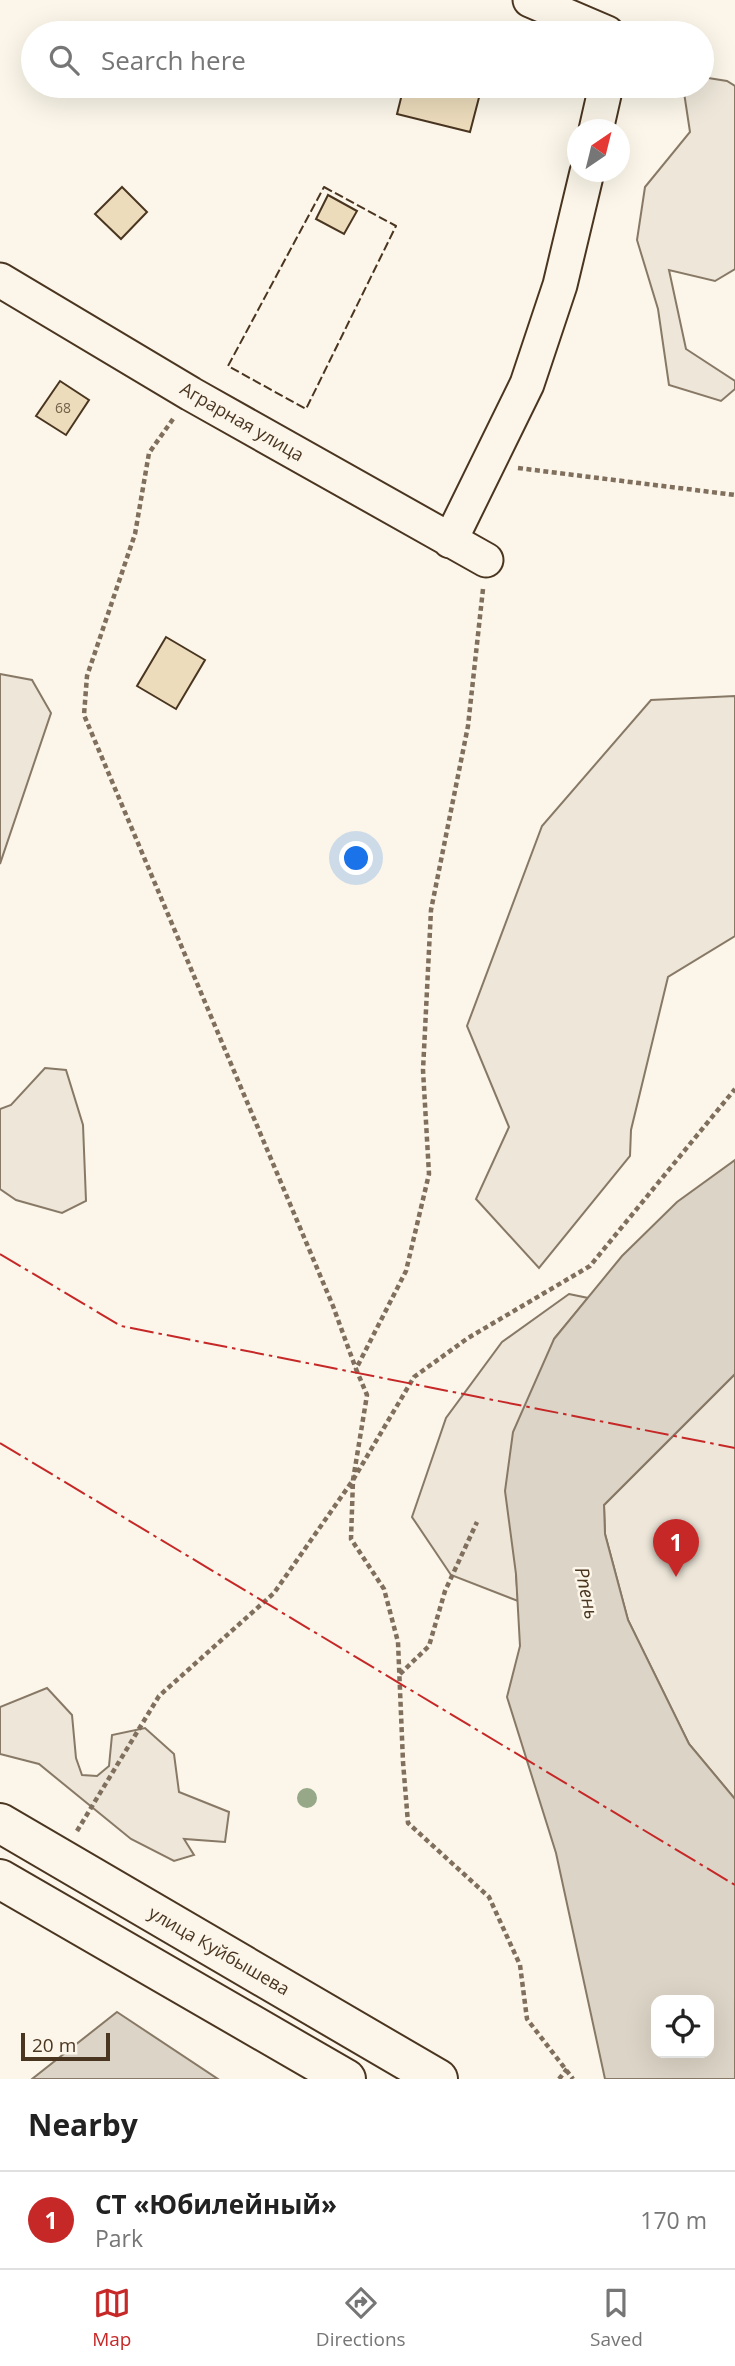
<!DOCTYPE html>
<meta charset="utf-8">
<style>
body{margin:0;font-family:"Open Sans",sans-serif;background:#f6f6f6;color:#222}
.controls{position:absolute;right:21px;bottom:21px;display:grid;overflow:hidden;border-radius:14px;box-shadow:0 7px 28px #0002}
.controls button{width:63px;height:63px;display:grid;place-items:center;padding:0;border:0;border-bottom:2px solid #e0e0e0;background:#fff;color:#222;font:35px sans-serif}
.compass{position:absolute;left:567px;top:119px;width:63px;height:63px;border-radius:50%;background:#fff;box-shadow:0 7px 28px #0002;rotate:35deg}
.scale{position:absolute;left:21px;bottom:18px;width:89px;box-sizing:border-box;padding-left:7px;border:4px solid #4a3520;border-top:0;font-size:19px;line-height:24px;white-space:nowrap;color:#4a3520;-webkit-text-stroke:5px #fbf6e9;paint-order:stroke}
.you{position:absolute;left:357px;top:859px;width:24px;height:24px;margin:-18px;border:5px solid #fff;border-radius:50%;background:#1a73e8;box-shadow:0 0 0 10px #1a73e833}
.badge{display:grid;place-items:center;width:46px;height:46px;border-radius:50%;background:#c62828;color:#fff;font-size:23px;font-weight:700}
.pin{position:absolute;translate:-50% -58px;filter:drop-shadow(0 2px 4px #0008)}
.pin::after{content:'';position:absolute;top:37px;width:24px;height:21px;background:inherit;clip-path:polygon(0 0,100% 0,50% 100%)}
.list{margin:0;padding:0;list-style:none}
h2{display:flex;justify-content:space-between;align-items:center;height:91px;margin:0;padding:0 28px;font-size:30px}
h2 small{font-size:23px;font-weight:400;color:#767676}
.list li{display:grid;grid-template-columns:46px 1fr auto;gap:21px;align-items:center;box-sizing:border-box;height:98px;padding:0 28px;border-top:2px solid #e0e0e0}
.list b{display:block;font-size:26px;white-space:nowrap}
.list p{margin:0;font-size:23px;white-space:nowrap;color:#767676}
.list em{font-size:23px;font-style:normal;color:#767676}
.icon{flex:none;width:38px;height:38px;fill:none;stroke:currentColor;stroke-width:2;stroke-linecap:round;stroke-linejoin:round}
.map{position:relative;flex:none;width:735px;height:2079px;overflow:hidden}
.search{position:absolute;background:#fff;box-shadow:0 7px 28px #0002;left:21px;right:21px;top:21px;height:77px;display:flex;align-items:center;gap:18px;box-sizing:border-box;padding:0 24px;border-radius:38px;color:#767676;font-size:26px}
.sheet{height:189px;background:#fff}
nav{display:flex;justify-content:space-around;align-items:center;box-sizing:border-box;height:98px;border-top:2px solid #e0e0e0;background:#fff;font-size:19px;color:#767676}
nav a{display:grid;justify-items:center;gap:4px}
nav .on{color:#c62828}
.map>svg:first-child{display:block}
</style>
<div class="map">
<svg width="735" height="2079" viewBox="0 0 735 2079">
<rect width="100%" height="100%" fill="#fbf6e9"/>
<path fill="#ede6d9" stroke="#887966" stroke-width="2" d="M702,77L727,81L735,86V269L715,281L669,270L686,349L735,381V389L721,401L669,385L658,309L637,240L645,187L690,132L683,86H702Z
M0,674L32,680L51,713L0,864Z
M735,696V936L668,977L631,1130L630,1156L539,1268L476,1199L509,1127L467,1026L542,826L651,700Z
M45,1068L66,1070L83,1125L86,1201L62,1213L16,1200L0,1189V1109L11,1105Z
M569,1294L588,1298L554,1339L516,1574L518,1601L451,1575L412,1517L446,1418L502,1342Z
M735,1374V1799L689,1744L628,1620L605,1534L604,1505Z
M47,1688L72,1715L76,1758L82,1775L97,1776L109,1766L112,1735L145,1728L174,1754L179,1792L229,1812L225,1842L184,1839L194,1855L174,1861L131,1839L39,1764L0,1754V1707Z"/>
<path fill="#dcd4c6" stroke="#887966" stroke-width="2" fill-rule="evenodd" d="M735,1160V1374L604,1505L605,1534L628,1620L689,1744L735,1799V2079H605L556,1853L507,1697L520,1646L516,1574L505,1491L513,1432L554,1339L622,1256L677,1202ZM709,2000V2053H656V2000Z
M117,2012L218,2079H32Z"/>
<path fill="#ecdcbc" stroke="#4a3520" stroke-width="2" d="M404,86H482L470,132L397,114Z
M122,187L147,212L121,239L95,214Z
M328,195L357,211L344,234L316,219Z
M60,381L89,400L66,435L36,416Z
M166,637L205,660L176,709L137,686Z"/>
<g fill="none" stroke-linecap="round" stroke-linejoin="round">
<defs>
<path id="minor" d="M530,0L607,33
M596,130L606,86
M0,280L191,394L486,560
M450,541L527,384L560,285L587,172"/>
<path id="highway" d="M0,1823L438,2079
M0,1879L346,2079"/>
</defs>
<use href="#minor" stroke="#4a3520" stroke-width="37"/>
<use href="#highway" stroke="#4a3520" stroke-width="42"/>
<path stroke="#7f6f5c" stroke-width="4.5" stroke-dasharray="5 3.5" stroke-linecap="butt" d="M173,419L149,453L135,534L87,676L84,715L333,1306L356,1369
M518,468L735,495
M483,589L468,726L431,910L423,1070L429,1174L406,1271L356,1369L367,1395L353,1480L351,1539L384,1589L398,1642L403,1762L408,1823L489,1897L520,1965L527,2019L573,2079
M400,1674L429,1646L445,1591L477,1522
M77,1831L159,1696L274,1593L353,1480L414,1377L468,1338L590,1266L735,1089
M559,2079L567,2069"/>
<use href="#minor" stroke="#fbf6e9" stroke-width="33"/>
<use href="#highway" stroke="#fbf6e9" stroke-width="38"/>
<path stroke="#4a3520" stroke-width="2" stroke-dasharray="9 3.5" stroke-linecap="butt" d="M324,187L396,226L306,409L228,366Z"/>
<path stroke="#c62828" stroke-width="2" stroke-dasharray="24 5 3.5 5" stroke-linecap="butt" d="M0,1254L121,1326L735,1448
M0,1443L735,1885"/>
</g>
<circle fill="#96a887" cx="307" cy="1798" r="10"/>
<g text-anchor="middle" stroke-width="5" stroke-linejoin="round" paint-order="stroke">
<g font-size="14" fill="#725f47">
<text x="63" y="413">68</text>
</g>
<g font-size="18" fill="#4a3520" stroke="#fbf6e9">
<text transform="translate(242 422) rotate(30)" y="6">Аграрная улица</text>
<text transform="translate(219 1951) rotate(30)" y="6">улица Куйбышева</text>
</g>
<g font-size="19" font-style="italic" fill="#4a3520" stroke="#fbf6e9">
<text transform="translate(587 1593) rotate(78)" y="7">Рпень</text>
</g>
</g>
</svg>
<div class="controls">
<button><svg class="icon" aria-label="locate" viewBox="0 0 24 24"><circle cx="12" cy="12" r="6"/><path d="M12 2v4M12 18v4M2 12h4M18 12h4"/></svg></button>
</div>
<svg class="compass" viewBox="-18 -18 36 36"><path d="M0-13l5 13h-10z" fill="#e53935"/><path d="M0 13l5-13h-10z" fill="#767676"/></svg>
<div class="scale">20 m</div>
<div class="you"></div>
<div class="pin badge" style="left:676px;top:1577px">1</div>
<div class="search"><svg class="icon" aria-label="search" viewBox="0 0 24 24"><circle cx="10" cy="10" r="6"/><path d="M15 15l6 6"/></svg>Search here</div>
</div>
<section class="sheet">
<h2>Nearby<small></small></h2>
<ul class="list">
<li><span class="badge">1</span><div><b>СТ «Юбилейный»</b><p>Park</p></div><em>170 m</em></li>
</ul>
</section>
<nav>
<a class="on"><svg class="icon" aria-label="map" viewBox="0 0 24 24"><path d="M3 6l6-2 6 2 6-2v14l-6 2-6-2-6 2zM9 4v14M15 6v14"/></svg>Map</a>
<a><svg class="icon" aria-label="directions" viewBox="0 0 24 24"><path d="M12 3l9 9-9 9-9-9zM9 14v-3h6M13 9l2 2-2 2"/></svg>Directions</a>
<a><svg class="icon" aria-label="saved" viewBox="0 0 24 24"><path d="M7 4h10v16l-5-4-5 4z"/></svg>Saved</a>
</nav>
